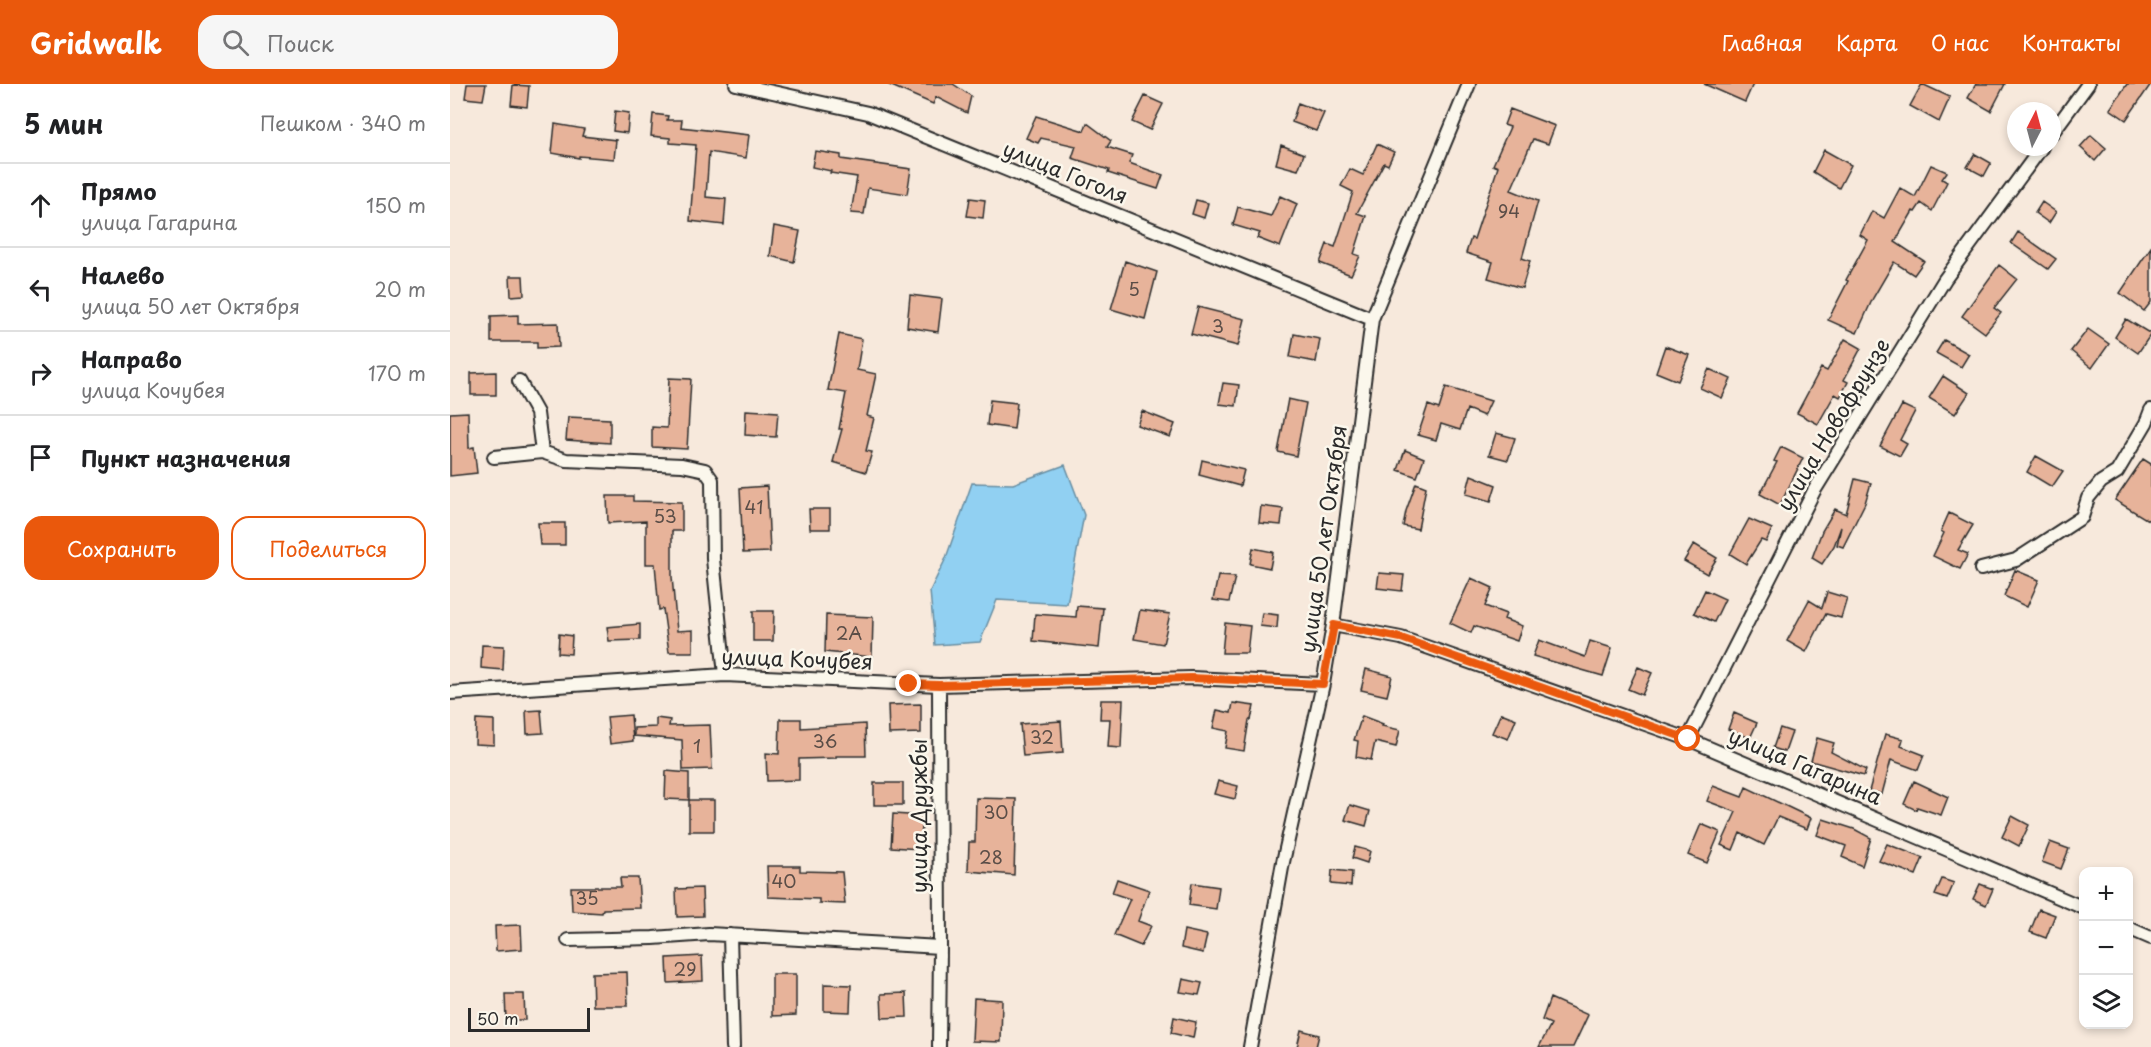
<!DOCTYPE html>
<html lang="ru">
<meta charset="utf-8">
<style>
body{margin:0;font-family:"Playpen Sans",sans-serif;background:#f6f6f6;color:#202124}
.controls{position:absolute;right:18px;bottom:18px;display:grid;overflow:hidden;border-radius:12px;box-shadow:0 3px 9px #0003}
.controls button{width:54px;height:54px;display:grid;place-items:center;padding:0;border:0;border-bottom:2px solid #e0e0e0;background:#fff;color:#202124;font:30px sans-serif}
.compass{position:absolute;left:1557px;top:18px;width:54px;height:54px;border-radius:50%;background:#fff;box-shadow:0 3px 9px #0003;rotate:6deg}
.scale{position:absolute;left:18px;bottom:15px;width:122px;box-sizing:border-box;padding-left:6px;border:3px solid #2b2b2b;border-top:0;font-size:16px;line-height:21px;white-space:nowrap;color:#2b2b2b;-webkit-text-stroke:4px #fbf7ec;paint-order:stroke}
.stop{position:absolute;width:18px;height:18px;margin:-14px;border:4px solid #ea580c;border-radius:50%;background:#fff}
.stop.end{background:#ea580c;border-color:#fff;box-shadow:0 2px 6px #0008}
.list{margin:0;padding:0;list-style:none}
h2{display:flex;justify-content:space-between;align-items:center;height:78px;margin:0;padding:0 24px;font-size:26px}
h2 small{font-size:20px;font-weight:400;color:#757577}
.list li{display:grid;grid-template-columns:39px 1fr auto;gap:18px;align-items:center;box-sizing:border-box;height:84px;padding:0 24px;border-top:2px solid #e0e0e0}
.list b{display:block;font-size:22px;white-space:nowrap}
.list p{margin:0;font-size:20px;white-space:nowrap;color:#757577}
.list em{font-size:20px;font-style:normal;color:#757577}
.actions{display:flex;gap:12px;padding:18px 24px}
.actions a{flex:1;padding:14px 0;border:2px solid #ea580c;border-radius:18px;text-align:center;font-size:21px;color:#ea580c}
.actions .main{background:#ea580c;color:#fff}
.icon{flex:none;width:33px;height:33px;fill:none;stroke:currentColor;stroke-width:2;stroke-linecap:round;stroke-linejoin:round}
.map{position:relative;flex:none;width:1701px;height:963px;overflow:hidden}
header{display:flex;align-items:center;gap:36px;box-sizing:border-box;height:84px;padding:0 30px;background:#ea580c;color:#fff}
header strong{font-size:28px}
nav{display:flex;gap:33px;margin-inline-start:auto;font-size:21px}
.search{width:420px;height:54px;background:#f6f6f6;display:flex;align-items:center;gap:15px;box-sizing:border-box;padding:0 21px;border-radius:18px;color:#757577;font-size:22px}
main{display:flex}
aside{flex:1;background:#fff}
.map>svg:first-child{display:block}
</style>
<header>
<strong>Gridwalk</strong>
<div class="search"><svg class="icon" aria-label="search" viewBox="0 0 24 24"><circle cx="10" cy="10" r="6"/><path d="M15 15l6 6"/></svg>Поиск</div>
<nav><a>Главная</a><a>Карта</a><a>О нас</a><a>Контакты</a></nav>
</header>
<main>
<aside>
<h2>5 мин<small>Пешком · 340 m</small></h2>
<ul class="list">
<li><svg class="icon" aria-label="ahead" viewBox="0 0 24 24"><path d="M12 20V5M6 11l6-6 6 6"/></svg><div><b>Прямо</b><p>улица Гагарина</p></div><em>150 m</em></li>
<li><svg class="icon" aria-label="left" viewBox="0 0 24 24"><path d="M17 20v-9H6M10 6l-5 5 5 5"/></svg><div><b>Налево</b><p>улица 50 лет Октября</p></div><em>20 m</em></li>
<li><svg class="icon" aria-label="right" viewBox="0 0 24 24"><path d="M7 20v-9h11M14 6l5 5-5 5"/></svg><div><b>Направо</b><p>улица Кочубея</p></div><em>170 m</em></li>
<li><svg class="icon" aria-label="arrive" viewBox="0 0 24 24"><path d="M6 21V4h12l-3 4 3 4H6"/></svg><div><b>Пункт назначения</b></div></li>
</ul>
<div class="actions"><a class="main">Сохранить</a><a>Поделиться</a></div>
</aside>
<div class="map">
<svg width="1701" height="963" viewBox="0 0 1701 963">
<rect width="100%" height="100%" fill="#f7e9dc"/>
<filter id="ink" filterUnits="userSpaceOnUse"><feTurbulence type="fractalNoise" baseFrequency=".0167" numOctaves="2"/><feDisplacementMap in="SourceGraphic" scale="12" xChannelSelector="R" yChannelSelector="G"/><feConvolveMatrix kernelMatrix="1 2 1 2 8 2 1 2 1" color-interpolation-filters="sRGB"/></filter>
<g filter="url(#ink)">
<path fill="#91d0f2" stroke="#688ea2" stroke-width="1.5" d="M615,381L634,431L617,520L547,516L530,558L485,561L480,507L496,474L522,399L563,400Z"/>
<path fill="#e7b39a" stroke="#2b2b2b" stroke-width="1.5" d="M17,0H36L33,16L15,14Z
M437,0H503L521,12L517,29L486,13L483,20Z
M1254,0H1303L1295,18Z
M1472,0L1500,13L1489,38L1460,22Z
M1526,0H1555L1541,27L1518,14Z
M1677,0H1701L1676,36L1660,25Z
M63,1L79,2L77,23L61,21Z
M695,12L713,20L700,46L682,38Z
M848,19L874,29L866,47L842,38Z
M1060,25L1105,42L1098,60L1083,55L1061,106L1088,117L1072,174L1080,177L1072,204L1038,194L1043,178L1016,169L1021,154L1024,155L1048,83L1043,81L1060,43L1054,41Z
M165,27L179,29L177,49L163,47Z
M203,30L218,32L217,36H232L231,43L299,51L296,74L259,68L256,113L276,115L274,141L240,137L246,61L220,59V54L201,52Z
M586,32L634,47L637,39L661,57L657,63L682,71L679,79L713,91L708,105L658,89L659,86L622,74L626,62L591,54L588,59L576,54Z
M105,40L134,45L132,52L166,56L164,75L129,72V74L102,69Z
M1641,51L1656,64L1645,77L1630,63Z
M927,60L944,68L938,81L934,79L907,129L916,132L904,170L910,172L901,191L870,179L877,160L885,163L903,108L891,102L900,85L913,91Z
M831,61L854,70L848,86L826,80Z
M1374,66L1401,81L1389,104L1363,88Z
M365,67L391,71V75L461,85L457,110L418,104L414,130L401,129L407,93L380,89L381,87L362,83Z
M1525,70L1541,79L1534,92L1517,83Z
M1481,81L1497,88L1492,95L1497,98L1482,127L1471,119L1465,128L1463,127L1445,158L1474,177L1464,191L1444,178L1423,214L1407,249L1378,236L1398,197L1396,196L1418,156L1410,151L1422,127L1434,134L1450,104L1465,113Z
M830,112L847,120L830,163L807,154L810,149L783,141L788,123L821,132Z
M520,114L535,116L533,134L517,132Z
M746,116L758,119L754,134L742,130Z
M1592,118L1606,128L1599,139L1585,129Z
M324,142L350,147L344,178L320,172Z
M1568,148L1606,175L1598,185L1561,159Z
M1701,163V218L1694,227L1670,209Z
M675,177L707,188L695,235L661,225Z
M1549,181L1567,195L1544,224L1551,229L1535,249L1512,232Z
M60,192H73L74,211L61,212Z
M460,211L492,215L488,248L457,243Z
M748,223L795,235L788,262L741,250Z
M68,231V240L108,239L109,263L87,264V258H41V232Z
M1676,235L1701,250L1688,269L1665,253Z
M1638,245L1659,260L1642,284L1621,267Z
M389,250L412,255L407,286L426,290L417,332L424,334L416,367L422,368L416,388L383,378L392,345H389L396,309L378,306Z
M844,250L870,255L866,278L840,273Z
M1395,255L1411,264L1394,296L1398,298L1390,313L1385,310L1368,340L1347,329L1371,284L1377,287Z
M1494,256L1519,270L1511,283L1486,269Z
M1215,262L1239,271L1228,297L1206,288Z
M1259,285L1281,295L1272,314L1250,304Z
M46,288V311H21V289Z
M1493,292L1519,309L1505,330L1479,314Z
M219,294L241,295L237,365L202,363V343L217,344Z
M773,299L789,301L786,322L769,320Z
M996,303L1041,317L1034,332L1017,325L1010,346L991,340L986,356L968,351L978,321L989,325Z
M838,315L856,319L846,372L828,368Z
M540,316L567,319L564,345L537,341Z
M1452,321L1465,327L1450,356L1457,360L1450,372L1430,362Z
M296,326L328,328L326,353L295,351Z
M692,327L725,340L720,353L687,341Z
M18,328L19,364L24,363L27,389L0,392V329Z
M118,333L160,335V359L116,356Z
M1046,349L1065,354L1058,376L1039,371Z
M1331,363L1353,374L1330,421L1310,410L1327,378L1324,377Z
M955,366L974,374L967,393L948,386Z
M1586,372L1613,387L1602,403L1577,388Z
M1693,375L1701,380V438L1665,416Z
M752,376L794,386L790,402L749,391Z
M1021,391L1046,401L1041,417L1016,410Z
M1405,395L1421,399L1415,419L1393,463L1387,461L1391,443L1384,462L1372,480L1362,474L1372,447L1385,425L1396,430Z
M966,399L976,403L968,445L953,442L956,427Z
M317,402L320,468L293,469L290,404Z
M157,412H183V417L232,418V447H222V493L227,547L243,546V568H219L213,525L209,526L205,480H196V437L158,439Z
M811,422L833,425L831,441L809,439Z
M359,425H380V445H360Z
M1499,429L1523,441L1508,466L1518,470L1510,485L1483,472L1494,449L1491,447Z
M1299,435L1322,445L1316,458L1311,456L1296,480L1280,470Z
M88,439H115V461H90Z
M1244,460L1267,474L1257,490L1234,477Z
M803,464L823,468L820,484L800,480Z
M1565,486L1589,496L1577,523L1554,512Z
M929,489L954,491L952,507L927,504Z
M768,492L785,493L779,518L763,516Z
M1021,494L1043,504L1035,522L1056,530L1054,535L1072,542L1067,557L1024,542L1021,549L1000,539Z
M1255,506L1275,515L1264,538L1244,529Z
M1377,508L1397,514L1391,534L1376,530L1356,568L1337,557L1359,516L1372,524Z
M627,522L653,524L649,564L583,557L585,530L626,533Z
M690,526L720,530L713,560L684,555Z
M303,527H324L323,557H303Z
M812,529L828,531L827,544L810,542Z
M376,531L423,533L422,573L375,568Z
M775,539L800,542L797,569H772Z
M190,540V556L159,557L157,543Z
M109,550L122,552L121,570L108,569Z
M1089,556L1135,573L1140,557L1162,564L1153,592L1083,572Z
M32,561L54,562L53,586L31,584Z
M1188,583L1202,589L1192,611L1178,605Z
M916,585L942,592L937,612L911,606Z
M651,616H673L671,664L658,663L660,635H650Z
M783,619L804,622L801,636H799L794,667L775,664L778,647L763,644L767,626L781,629Z
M471,620V649L439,650L438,621Z
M91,626L93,649L77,650L76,627Z
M1051,629L1066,635L1058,655L1042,649Z
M1284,629L1307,639L1300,654L1278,645Z
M181,631L183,657L160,660L157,633Z
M912,632L933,640L932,642L950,646L946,663L925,658L921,676L906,673L908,657L904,656Z
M206,634L220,636L219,642L260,641L262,685L233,686L232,656L184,652V644L206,643Z
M26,635L44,636V661L25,660Z
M330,635H351V644L415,640L416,672H386V674L349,675V696L317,697L316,669L329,670Z
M611,637L613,669L573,672L570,640Z
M1330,644L1342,648L1335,668L1323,664Z
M1435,650L1453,655L1451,662L1474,671L1468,686L1441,676L1432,710L1419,707Z
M1367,654L1384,659L1381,668L1416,686L1414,692L1361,677Z
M216,687L239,689V716L215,715Z
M768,697L788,702L785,715L764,710Z
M1464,697L1498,713L1491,731L1467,723L1466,726L1454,720Z
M424,699H453V721H424Z
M1263,702L1292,713L1296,703L1361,734L1357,745L1328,733L1314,761L1290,749L1283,766L1271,761L1286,728L1257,717Z
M526,714L566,715L564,791L518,787L519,758H525Z
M239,716H264V747H239Z
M900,721L920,727L916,742L895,736Z
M443,730L473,732L470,765L441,763Z
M1562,732L1579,741L1569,762L1552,753Z
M1373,735L1404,745L1421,754L1412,782L1392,773L1396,762L1367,751Z
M1251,740L1270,748L1257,779L1238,771Z
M1600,758L1619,765L1611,785L1592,778Z
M1437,760L1473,774L1466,791L1429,777Z
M905,763L920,767L917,779L902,774Z
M317,782H350V787L392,788L395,820L369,819V815L318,813Z
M882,786L902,788L901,802L881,800Z
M170,794H188L190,824L153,825L152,829L122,827L121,803H171Z
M667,795L699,806L688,837L701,842L691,862L664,851L680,815L662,809Z
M1492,795L1504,799L1497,815L1485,811Z
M742,799L769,803L766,825L739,821Z
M1530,800L1543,805L1536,821L1523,815Z
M252,804L253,832L227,833L226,805Z
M1589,825L1605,831L1596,854L1580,848Z
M71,841L72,865L46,867L45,842Z
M734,846L757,851L753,869L731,864Z
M252,872L253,897L218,899L217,874Z
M177,888L178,922H143L142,889Z
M322,890H346V931L322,932Z
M733,895L752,899L749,911L730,908Z
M374,900L401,901L400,928L374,927Z
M456,909L457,933L432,934L431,910Z
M55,910H74L75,936H56Z
M524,914L552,916L551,958L522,957Z
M1100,914L1138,931L1123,963H1089L1101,940L1092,936Z
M724,933L746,938L743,954L721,949Z
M851,946L869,951L866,963H847Z"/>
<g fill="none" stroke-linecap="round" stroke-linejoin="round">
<defs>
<path id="street" d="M286,0L418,29L922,235
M1602,49L1638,0
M69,297L87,329L92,368
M44,373L92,368L116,376L232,381L255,386L262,396L263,475L275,591
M1531,485L1566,476L1632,433L1638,414L1651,398L1667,388L1696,339L1701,326
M883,541L951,554L1238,655L1634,824
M0,609L275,591L489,601L741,594L873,600
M1238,655L1364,407L1495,195L1592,63
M1678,844L1701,854
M280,851L283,963
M118,856L203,854L259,850L490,863
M489,963L490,863L489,601
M800,963L833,778L873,600L883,541L922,235L1019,0"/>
</defs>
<use href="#street" stroke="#2b2b2b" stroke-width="16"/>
<use href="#street" stroke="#fbf7ec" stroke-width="12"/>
</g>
</g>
<g fill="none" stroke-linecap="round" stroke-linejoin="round" filter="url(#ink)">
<path stroke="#ea580c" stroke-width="8" d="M459,600L489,601L741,594L873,600L884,541L951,554L1238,655"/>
</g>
<g text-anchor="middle" stroke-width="5" stroke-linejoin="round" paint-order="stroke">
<g font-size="18" fill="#5a4d47">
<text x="1059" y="134">94</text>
<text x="684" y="212">5</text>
<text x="768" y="249">3</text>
<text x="304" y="430">41</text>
<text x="215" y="439">53</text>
<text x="399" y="556">2А</text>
<text x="592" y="660">32</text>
<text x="375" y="664">36</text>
<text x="247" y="669">1</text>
<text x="546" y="735">30</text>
<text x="541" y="780">28</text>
<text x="334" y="804">40</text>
<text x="137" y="821">35</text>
<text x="235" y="892">29</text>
</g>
<g font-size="21" fill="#2b2b2b" stroke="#fbf7ec">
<text transform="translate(615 89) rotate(22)" y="7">улица Гоголя</text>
<text transform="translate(1384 341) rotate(-59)" y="7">улица Новофрунзе</text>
<text transform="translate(874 455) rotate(-82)" y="7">улица 50 лет Октября</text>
<text transform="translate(347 576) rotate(2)" y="7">улица Кочубея</text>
<text transform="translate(1355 683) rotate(23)" y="7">улица Гагарина</text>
<text transform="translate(470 732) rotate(-90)" y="7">улица Дружбы</text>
</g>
</g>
</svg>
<div class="controls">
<button>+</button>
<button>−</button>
<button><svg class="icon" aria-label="layers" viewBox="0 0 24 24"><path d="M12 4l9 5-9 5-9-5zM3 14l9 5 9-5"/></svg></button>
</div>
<svg class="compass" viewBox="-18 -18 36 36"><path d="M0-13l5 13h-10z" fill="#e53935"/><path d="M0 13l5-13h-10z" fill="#757577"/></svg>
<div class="scale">50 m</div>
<div class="stop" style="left:1238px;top:655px"></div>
<div class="stop end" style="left:459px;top:600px"></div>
</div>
</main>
